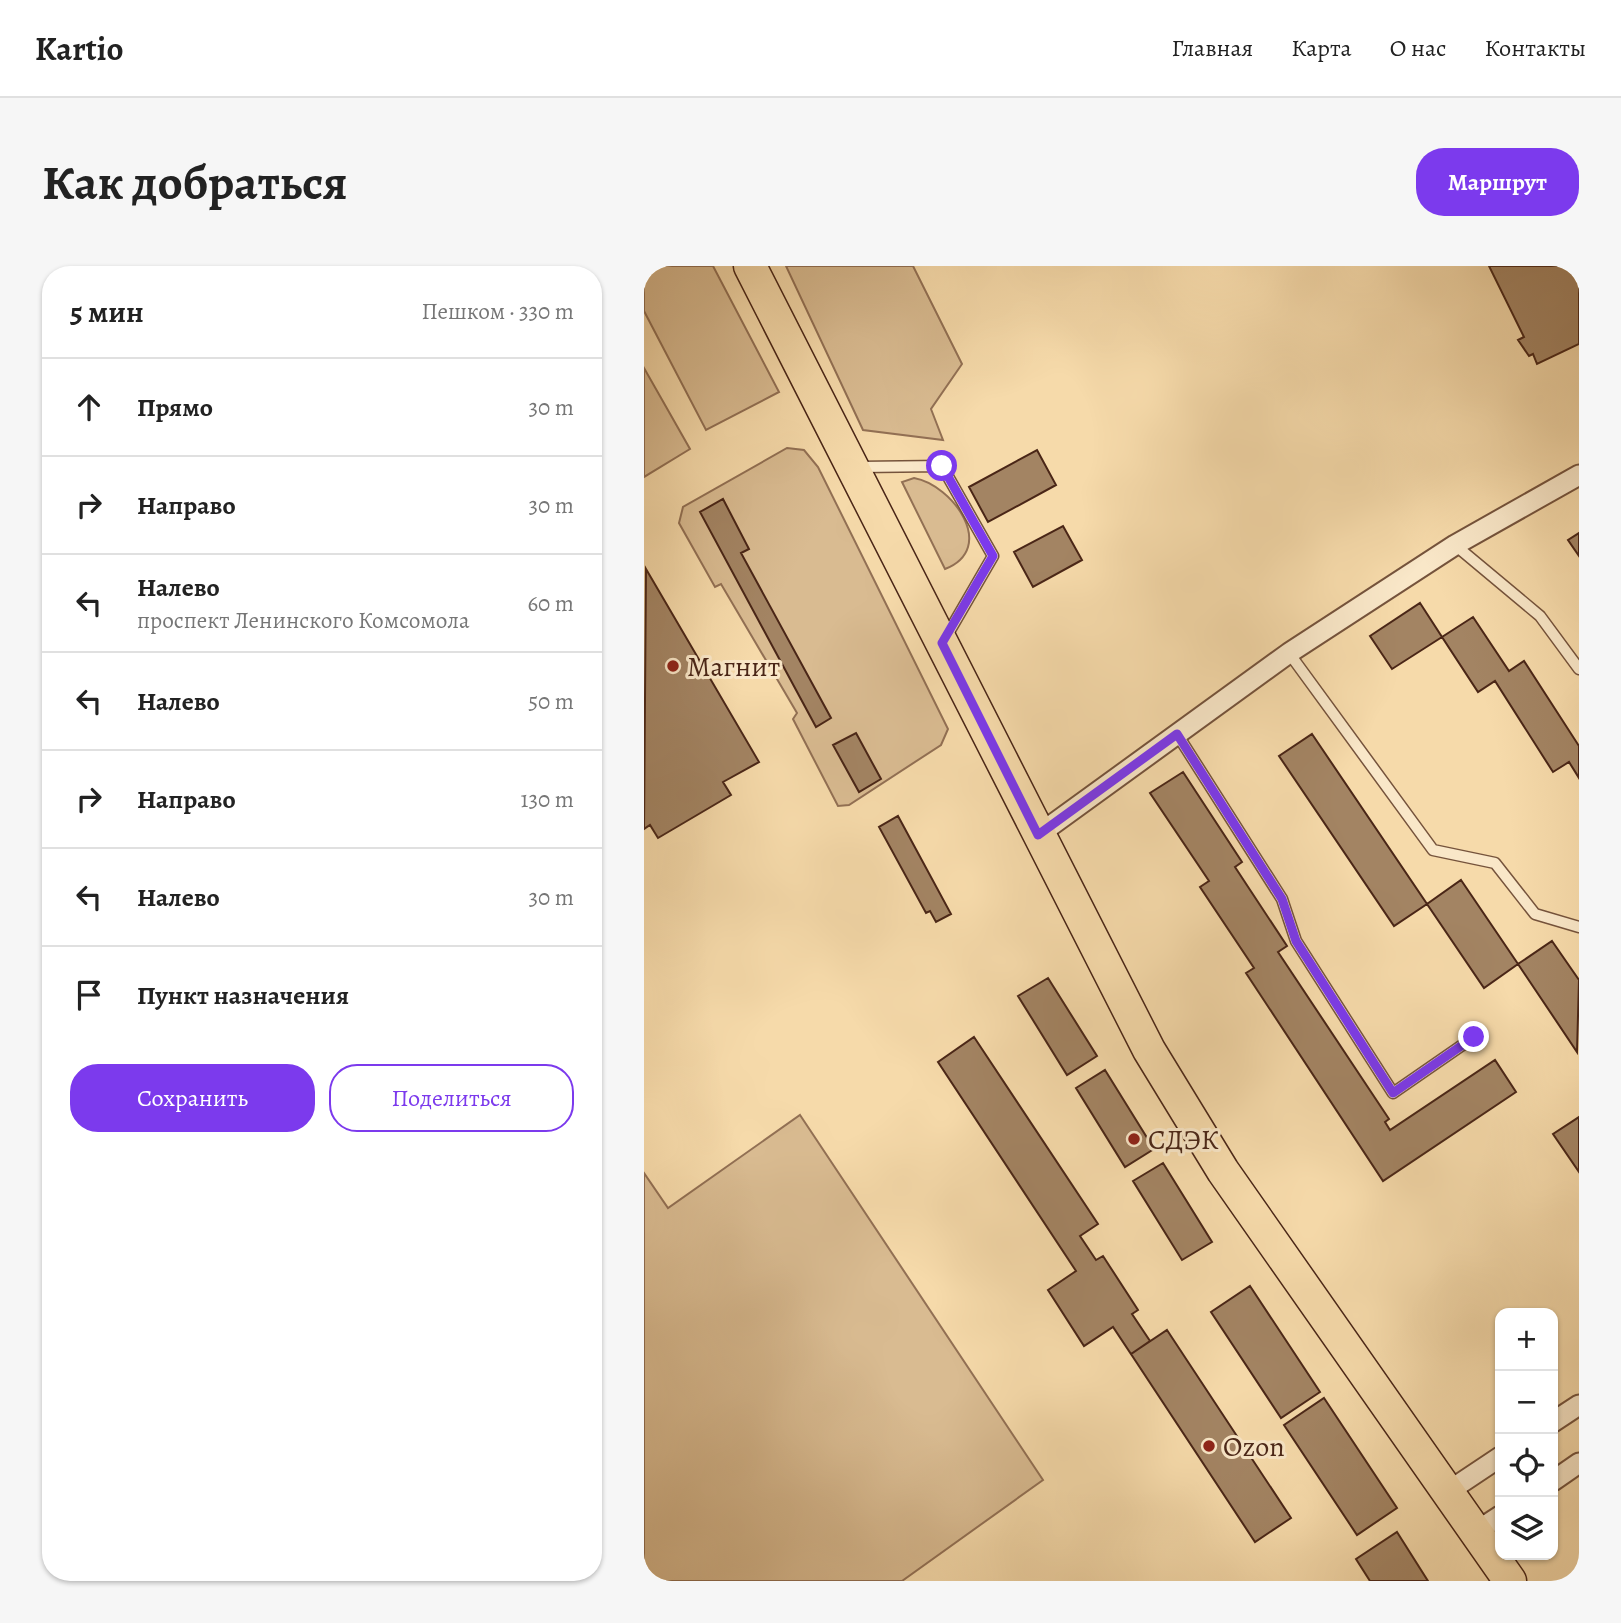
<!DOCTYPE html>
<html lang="ru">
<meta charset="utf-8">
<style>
body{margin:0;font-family:Alegreya,serif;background:#f6f6f6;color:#222}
.controls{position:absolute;right:21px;bottom:21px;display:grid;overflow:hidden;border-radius:14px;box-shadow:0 2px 5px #0004}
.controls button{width:63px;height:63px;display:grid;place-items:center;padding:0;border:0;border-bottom:2px solid #e0e0e0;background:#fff;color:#222;font:35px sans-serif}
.stop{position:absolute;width:21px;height:21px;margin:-16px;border:5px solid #7c3aed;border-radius:50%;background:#fff}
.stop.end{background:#7c3aed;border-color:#fff;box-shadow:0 2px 7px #0008}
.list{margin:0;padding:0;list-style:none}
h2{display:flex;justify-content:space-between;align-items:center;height:91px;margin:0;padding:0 28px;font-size:30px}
h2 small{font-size:23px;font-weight:400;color:#767676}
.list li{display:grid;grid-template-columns:46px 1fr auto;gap:21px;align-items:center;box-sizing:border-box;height:98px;padding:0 28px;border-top:2px solid #e0e0e0}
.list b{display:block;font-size:26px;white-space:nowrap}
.list p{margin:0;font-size:23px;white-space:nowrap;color:#767676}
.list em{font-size:23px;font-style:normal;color:#767676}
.actions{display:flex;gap:14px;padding:21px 28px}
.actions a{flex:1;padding:16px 0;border:2px solid #7c3aed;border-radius:28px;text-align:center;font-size:24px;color:#7c3aed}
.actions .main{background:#7c3aed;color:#fff}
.icon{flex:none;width:38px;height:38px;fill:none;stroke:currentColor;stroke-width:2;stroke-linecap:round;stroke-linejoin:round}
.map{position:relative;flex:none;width:935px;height:1315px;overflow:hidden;border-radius:28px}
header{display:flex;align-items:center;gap:42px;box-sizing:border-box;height:98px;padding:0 35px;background:#fff;border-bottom:2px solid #e0e0e0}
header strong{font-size:33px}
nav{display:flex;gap:38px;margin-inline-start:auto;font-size:24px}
.intro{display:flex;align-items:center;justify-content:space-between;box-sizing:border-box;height:168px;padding:0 42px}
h1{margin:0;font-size:49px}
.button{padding:18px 32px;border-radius:28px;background:#7c3aed;color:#fff;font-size:24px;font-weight:700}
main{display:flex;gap:42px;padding:0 42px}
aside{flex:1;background:#fff;border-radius:28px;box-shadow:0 2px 5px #0004}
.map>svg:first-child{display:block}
</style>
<header>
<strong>Kartio</strong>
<nav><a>Главная</a><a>Карта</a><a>О нас</a><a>Контакты</a></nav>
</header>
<div class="intro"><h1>Как добраться</h1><a class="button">Маршрут</a></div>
<main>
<aside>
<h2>5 мин<small>Пешком · 330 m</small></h2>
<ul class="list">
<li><svg class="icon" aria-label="ahead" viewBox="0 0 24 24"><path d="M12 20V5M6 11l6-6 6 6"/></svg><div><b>Прямо</b></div><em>30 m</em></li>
<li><svg class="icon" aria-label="right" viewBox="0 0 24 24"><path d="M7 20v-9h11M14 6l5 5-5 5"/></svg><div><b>Направо</b></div><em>30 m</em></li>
<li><svg class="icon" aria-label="left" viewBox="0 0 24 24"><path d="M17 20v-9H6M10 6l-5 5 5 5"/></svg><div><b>Налево</b><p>проспект Ленинского Комсомола</p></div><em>60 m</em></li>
<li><svg class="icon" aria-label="left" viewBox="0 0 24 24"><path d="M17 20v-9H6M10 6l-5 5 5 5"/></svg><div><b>Налево</b></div><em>50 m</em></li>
<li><svg class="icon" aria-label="right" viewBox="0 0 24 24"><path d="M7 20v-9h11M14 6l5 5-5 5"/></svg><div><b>Направо</b></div><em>130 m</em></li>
<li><svg class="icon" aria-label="left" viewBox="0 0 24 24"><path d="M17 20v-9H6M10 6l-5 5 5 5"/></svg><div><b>Налево</b></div><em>30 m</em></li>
<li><svg class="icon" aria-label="arrive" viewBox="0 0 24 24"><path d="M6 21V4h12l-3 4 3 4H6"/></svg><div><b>Пункт назначения</b></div></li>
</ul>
<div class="actions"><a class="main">Сохранить</a><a>Поделиться</a></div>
</aside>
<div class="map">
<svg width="935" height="1315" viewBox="0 0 935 1315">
<rect width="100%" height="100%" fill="#f6daaa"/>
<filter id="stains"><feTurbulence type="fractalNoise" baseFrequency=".00286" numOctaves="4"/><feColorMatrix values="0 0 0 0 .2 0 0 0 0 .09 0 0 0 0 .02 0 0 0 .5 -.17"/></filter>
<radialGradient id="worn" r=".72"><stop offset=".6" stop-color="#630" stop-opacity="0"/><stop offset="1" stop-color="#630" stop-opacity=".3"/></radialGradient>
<path fill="#d9bb91" stroke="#927054" stroke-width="2" d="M0,0H69L135,126L62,164L0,45Z
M142,0H269L318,98L287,143L299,174L219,164Z
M0,102L46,183L0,211Z
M143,182L160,184L174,201L304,463L297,479L205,539L194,540L149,453L153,447L77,318L71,321L35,257L39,241Z
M270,212C309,219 354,282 301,303L258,216Z
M156,849L399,1214L258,1315H0V907L24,942Z"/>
<path fill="#a38463" stroke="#4a2617" stroke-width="2" d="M845,0H935V78L893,98L889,88L885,90L874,74L880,71Z
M393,184L412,219L344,256L325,221Z
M79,233L105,283L97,287L187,452L172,461L56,246Z
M419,260L438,294L389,321L370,286Z
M935,267V290L924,274Z
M2,303L115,496L79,516L87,529L14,572L6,559L0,563Z
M776,337L798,371L748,403L726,370Z
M829,351L865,405L880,395L935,480V512L925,496L909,506L851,415L834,426L798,371Z
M212,467L237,513L215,526L189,479Z
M668,468L783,638L750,660L635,490Z
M539,506L598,596L591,601L643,680L634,686L745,853L741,856L746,864L851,794L872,826L739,915L602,707L610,702L556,621L565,615L506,527Z
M254,550L307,648L292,656L286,645L282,647L235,561Z
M817,614L874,698L840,722L783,638Z
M908,675L935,714L933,786L874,698Z
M404,712L453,790L423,809L374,730Z
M330,771L454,958L436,970L452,994L459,990L494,1044L488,1048L506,1075L487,1088L469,1061L440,1080L404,1024L432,1005L294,796Z
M461,804L510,883L481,901L432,822Z
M935,851V906L909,868Z
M519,897L568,976L538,994L489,915Z
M606,1020L676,1126L637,1152L567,1046Z
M523,1064L647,1252L611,1276L487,1088Z
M680,1132L753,1242L713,1269L640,1159Z
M753,1266L784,1315H726L712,1293Z"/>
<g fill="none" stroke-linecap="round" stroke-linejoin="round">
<defs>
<path id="service" d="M216,201L298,200L349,290L302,371
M811,279L896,350L935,403
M645,387L789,584L851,597L891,648L935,661
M533,468L638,633L652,675L749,827L830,771"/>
<path id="minor" d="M394,569L645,387L811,279L935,209
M909,1156L935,1139
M909,1215L935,1197
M805,1225L856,1191
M833,1265L856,1250"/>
<path id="primary" d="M106,0L505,784L579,905L866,1315"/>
</defs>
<use href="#service" stroke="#75533c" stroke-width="13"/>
<use href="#minor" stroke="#75533c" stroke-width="23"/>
<use href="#primary" stroke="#4a2617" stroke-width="35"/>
<use href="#service" stroke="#f9e7c8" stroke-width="10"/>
<use href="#minor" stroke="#f9e7c8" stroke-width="19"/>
<use href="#primary" stroke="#f6daaa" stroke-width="32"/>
</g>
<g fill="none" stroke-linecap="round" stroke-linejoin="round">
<path stroke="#7c3aed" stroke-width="9" d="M298,200L349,290L298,377L394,569L533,468L638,633L652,675L749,827L830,771"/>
</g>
<g fill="#8f2418" stroke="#f9e7c8" stroke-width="2.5">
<circle cx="29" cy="400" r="7"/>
<circle cx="490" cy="873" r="7"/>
<circle cx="565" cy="1180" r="7"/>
</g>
<g text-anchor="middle" stroke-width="6" stroke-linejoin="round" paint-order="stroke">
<g font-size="28" fill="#4a2617" stroke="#f9e7c8" text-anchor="start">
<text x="43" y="410">Магнит</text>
<text x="504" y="883">СДЭК</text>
<text x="579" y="1190">Ozon</text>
</g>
</g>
<rect width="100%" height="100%" filter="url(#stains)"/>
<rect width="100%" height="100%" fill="url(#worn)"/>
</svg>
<div class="controls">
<button>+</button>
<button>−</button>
<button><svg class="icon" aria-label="locate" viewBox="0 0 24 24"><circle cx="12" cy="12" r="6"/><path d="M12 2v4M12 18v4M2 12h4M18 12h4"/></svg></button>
<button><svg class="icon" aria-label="layers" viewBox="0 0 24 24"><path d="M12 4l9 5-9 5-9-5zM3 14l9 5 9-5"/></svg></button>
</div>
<div class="stop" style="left:298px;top:200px"></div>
<div class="stop end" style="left:830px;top:771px"></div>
</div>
</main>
